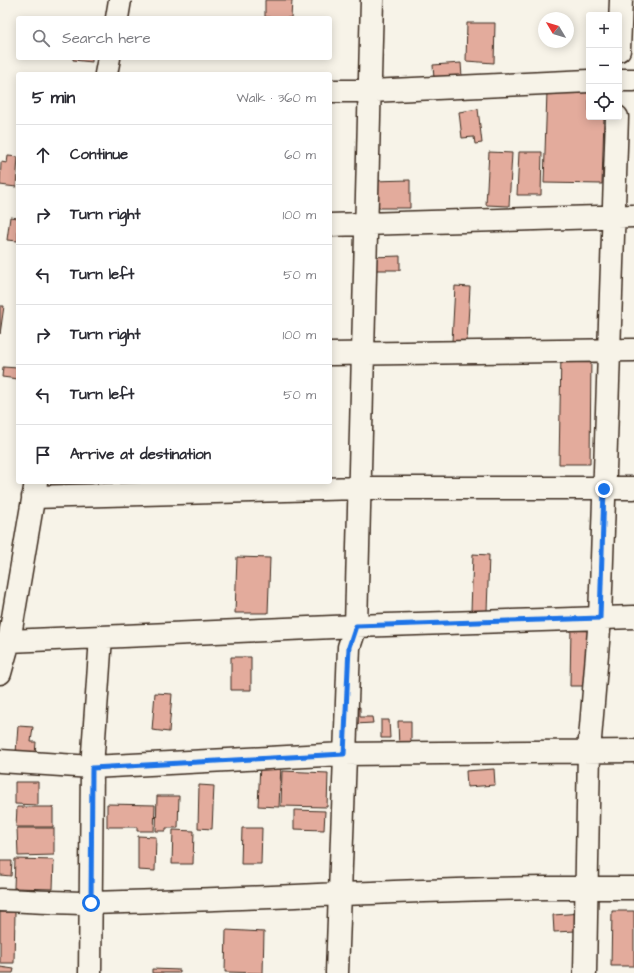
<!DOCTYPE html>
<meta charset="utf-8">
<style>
body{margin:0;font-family:"Architects Daughter",sans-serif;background:#f7f7f7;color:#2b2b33}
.controls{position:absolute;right:12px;top:12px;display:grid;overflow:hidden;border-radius:4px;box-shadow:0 2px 10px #0003}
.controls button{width:36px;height:36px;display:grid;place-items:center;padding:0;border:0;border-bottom:1px solid #e1e1e2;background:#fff;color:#2b2b33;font:20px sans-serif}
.compass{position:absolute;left:538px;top:12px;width:36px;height:36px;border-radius:50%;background:#fff;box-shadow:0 2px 10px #0003;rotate:308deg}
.stop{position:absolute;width:12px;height:12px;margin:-9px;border:3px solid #1a73e8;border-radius:50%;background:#fff}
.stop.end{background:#1a73e8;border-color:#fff;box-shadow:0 1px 4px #0008}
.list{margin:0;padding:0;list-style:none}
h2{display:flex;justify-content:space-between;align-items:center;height:52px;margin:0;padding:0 16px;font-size:17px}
h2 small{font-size:13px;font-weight:400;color:#7c7c81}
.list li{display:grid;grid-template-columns:26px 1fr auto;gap:12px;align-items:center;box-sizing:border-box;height:60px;padding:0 16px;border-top:1px solid #e1e1e2}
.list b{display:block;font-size:15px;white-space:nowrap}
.list em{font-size:13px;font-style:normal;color:#7c7c81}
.icon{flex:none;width:22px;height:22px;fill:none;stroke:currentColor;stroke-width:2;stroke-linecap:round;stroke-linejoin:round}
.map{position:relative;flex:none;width:634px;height:973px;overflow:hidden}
.search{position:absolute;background:#fff;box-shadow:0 2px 10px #0003;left:16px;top:16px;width:316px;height:44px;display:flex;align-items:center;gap:10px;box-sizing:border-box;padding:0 14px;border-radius:4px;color:#7c7c81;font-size:15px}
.panel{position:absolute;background:#fff;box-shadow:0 2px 10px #0003;left:16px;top:72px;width:316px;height:412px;border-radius:4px}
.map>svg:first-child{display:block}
</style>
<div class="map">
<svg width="634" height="973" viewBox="0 0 634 973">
<rect width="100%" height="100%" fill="#f7f3e8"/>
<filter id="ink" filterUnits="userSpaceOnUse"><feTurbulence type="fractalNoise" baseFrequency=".025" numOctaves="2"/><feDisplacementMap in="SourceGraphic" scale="8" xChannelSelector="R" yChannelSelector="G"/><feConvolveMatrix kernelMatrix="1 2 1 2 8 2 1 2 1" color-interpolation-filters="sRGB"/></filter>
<g filter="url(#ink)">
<path fill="#e3ab9c" stroke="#3b2a1e" d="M265,0H292L291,18L265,17Z
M467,23H495L494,63L466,61Z
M73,58H92V62L73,60Z
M461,63L462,77L434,79L433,65Z
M547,91L589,92V117H604L602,184L544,183Z
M478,109L482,143L475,144L474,137L462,138L459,112Z
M489,152L512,153L509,206L486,205Z
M519,152H542L541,195H517Z
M8,156L18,157L16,187L0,185L1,162L7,163Z
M410,180V208H374L373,181Z
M10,217L18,218V241L7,240Z
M400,256V270H371V257Z
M455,286L470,287L467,342L452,341Z
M0,306H4L0,334Z
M561,354H591L590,464H559Z
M3,367L18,368V379L2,377Z
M473,554L489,555L487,611H471Z
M237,557L270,558L268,613H235Z
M571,626H588L587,686H570Z
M231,657H251V690H231Z
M155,693L172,694L169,732L152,730Z
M354,707H360V717H372L373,723L355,724Z
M381,720H389L390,738H381Z
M398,721H411V749H399Z
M18,726L33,727L31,742H36L35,755L16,753Z
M260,764L281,765L279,807L258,806Z
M494,769L495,785L467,787L466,771Z
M282,771L328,773L327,807L281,806Z
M15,782H38V805L15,804Z
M199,785L214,786L212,829L198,828Z
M157,796H179L178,828H166V831H156Z
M107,804L155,805L154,831H137V827H107Z
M17,807H53V827H16Z
M294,810L325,811L324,830L294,829Z
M17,828H54V855L18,856Z
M242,828H262L261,864H241Z
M173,830L194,831L193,864H172Z
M138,836L156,837L155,871L138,870Z
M15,859L54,860L53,889L14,888Z
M0,861H12L11,876L0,875Z
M612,911H634V966H611Z
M0,912H15L14,963H0Z
M582,913L576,931L554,932L553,915Z
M226,930L264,932L263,973L225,972Z
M0,967L14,969L13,973H0Z
M152,969L180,970V973H152Z"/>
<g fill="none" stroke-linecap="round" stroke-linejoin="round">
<defs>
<path id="minor" d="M117,18L120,0
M619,50L621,0
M106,74L109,58
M619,80H634
M330,91H370L589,81
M330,225L634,216
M330,354L634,350
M33,497L359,488H634
M9,641L356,626L634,617
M0,673L9,641L36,482
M0,761L92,767L344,754L634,751
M0,900C31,901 62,903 92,903C273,899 453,886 634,888
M90,973L92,767L101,637
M337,973L349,647L356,626L372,0
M585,973L589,751L600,618L617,117"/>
</defs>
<use href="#minor" stroke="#3b2a1e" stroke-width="25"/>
<use href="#minor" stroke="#f7f3e8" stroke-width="22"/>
</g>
</g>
<g fill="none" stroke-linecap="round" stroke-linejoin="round" filter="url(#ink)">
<path stroke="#1a73e8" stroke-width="5" d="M91,903L92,768L344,754L349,647L356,626L600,618L604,489"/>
</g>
</svg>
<div class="controls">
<button>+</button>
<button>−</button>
<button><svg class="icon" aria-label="locate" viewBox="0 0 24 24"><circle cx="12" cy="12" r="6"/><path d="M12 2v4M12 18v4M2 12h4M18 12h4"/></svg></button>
</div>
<svg class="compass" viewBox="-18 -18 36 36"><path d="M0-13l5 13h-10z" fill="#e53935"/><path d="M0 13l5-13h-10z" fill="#7c7c81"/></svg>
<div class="stop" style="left:91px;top:903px"></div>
<div class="stop end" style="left:604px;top:489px"></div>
<div class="search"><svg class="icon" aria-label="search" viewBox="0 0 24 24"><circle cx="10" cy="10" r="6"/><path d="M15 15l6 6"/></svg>Search here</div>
<section class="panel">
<h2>5 min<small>Walk · 360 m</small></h2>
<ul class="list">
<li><svg class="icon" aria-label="ahead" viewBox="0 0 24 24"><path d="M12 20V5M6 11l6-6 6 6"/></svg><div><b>Continue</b></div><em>60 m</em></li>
<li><svg class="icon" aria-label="right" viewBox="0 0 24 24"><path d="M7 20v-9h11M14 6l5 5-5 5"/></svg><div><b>Turn right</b></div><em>100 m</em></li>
<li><svg class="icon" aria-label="left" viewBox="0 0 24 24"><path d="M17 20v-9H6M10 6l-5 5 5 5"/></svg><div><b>Turn left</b></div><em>50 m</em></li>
<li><svg class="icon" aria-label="right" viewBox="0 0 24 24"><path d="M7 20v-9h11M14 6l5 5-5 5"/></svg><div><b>Turn right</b></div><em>100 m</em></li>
<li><svg class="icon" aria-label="left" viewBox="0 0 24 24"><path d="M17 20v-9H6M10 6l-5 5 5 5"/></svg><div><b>Turn left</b></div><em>50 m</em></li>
<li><svg class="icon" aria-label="arrive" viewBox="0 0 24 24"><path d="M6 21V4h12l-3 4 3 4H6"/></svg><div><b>Arrive at destination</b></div></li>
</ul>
</section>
</div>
